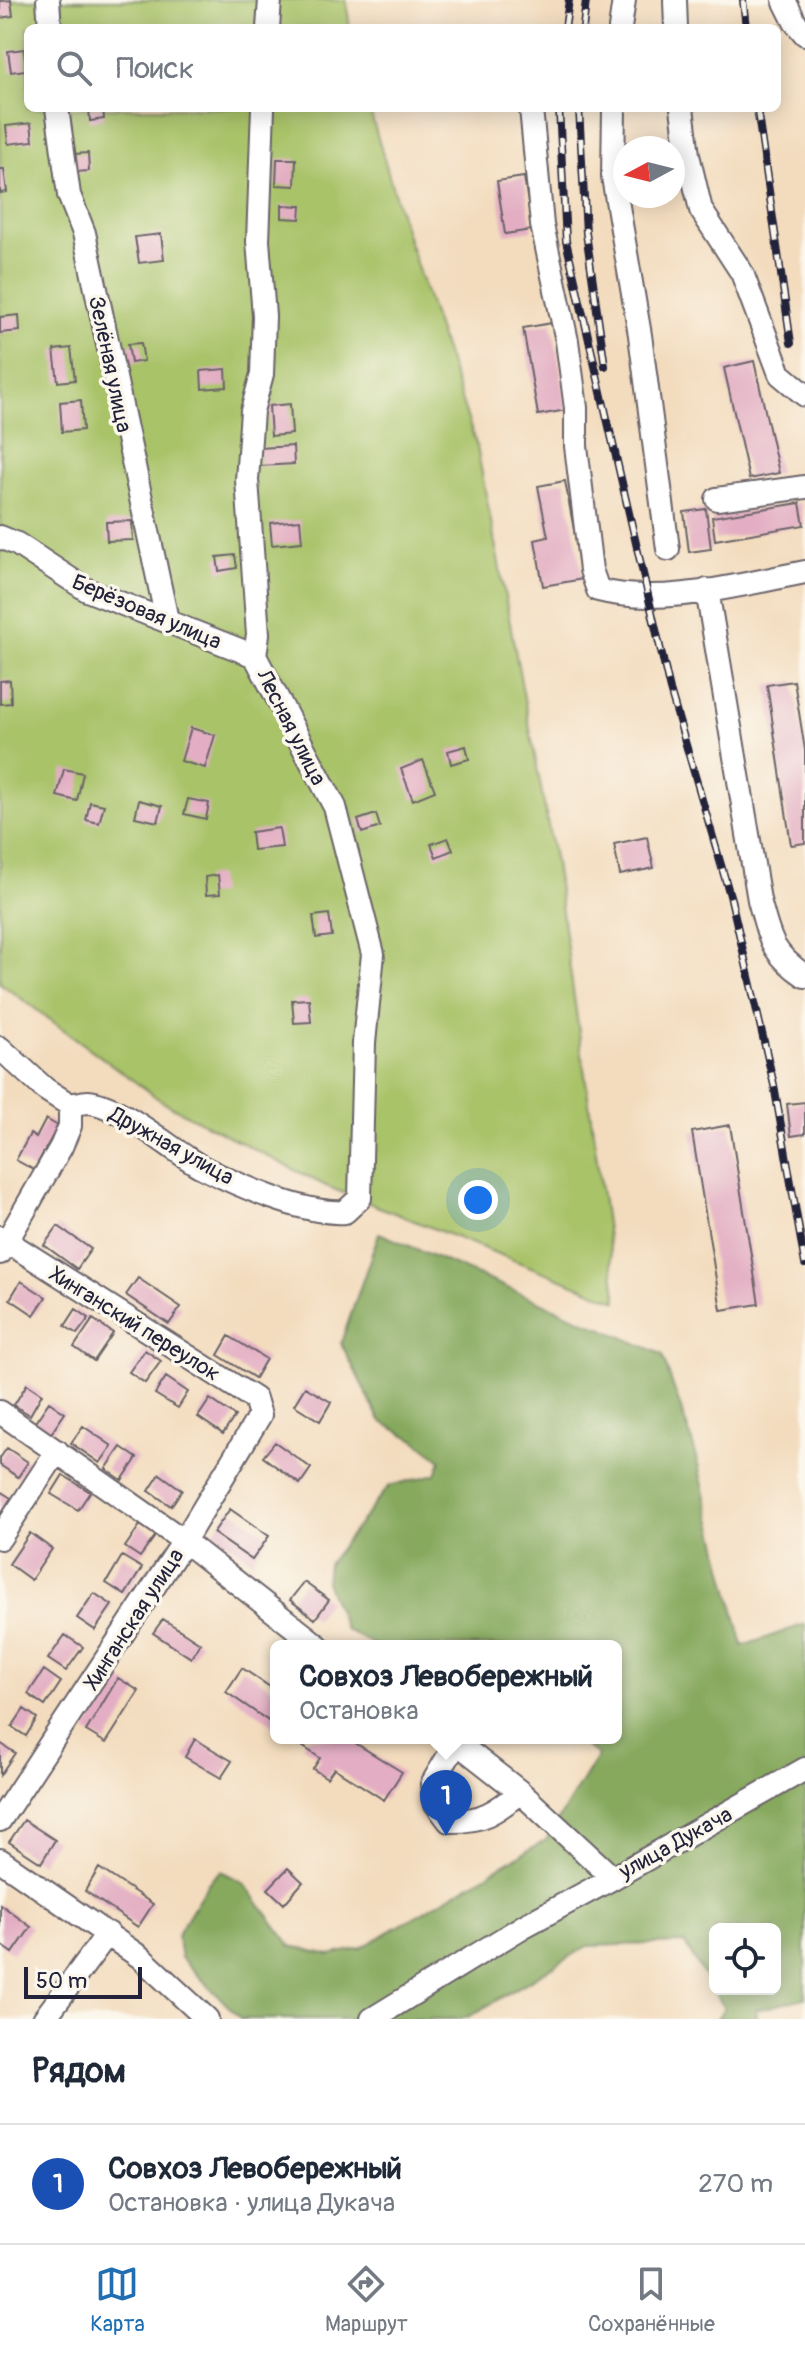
<!DOCTYPE html>
<html lang="ru">
<meta charset="utf-8">
<style>
body{margin:0;font-family:Pangolin,sans-serif;background:#f2f2f3;color:#1f2937}
.controls{position:absolute;right:24px;bottom:24px;display:grid;overflow:hidden;border-radius:12px;box-shadow:0 4px 20px #0003}
.controls button{width:72px;height:72px;display:grid;place-items:center;padding:0;border:0;border-bottom:2px solid #e0e1e3;background:#fff;color:#1f2937;font:40px sans-serif}
.compass{position:absolute;left:613px;top:136px;width:72px;height:72px;border-radius:50%;background:#fff;box-shadow:0 4px 20px #0003;rotate:263deg}
.scale{position:absolute;left:24px;bottom:20px;width:118px;box-sizing:border-box;padding-left:8px;border:4px solid #22223b;border-top:0;font-size:22px;line-height:28px;white-space:nowrap;color:#22223b;-webkit-text-stroke:6px #fbf7ec;paint-order:stroke}
.you{position:absolute;left:478px;top:1200px;width:28px;height:28px;margin:-20px;border:6px solid #fff;border-radius:50%;background:#1a73e8;box-shadow:0 0 0 12px #1a73e833}
.badge{display:grid;place-items:center;width:52px;height:52px;border-radius:50%;background:#1f6fb2;color:#fff;font-size:26px;font-weight:700}
.pin{position:absolute;translate:-50% -66px;filter:drop-shadow(0 2px 4px #0008)}
.pin::after{content:'';position:absolute;top:42px;width:28px;height:24px;background:inherit;clip-path:polygon(0 0,100% 0,50% 100%)}
.popup{position:absolute;left:270px;top:1640px;width:352px;height:104px;box-sizing:border-box;display:grid;place-content:center;border-radius:12px;background:#fff;filter:drop-shadow(0 2px 6px #0005);font-size:26px;white-space:nowrap;color:#747a83}
.popup b{font-size:30px;color:#1f2937}
.popup::after{content:'';position:absolute;left:50%;top:100%;margin-left:-16px;border:16px solid transparent;border-top-color:#fff}
.list{margin:0;padding:0;list-style:none}
h2{display:flex;justify-content:space-between;align-items:center;height:104px;margin:0;padding:0 32px;font-size:34px}
h2 small{font-size:26px;font-weight:400;color:#747a83}
.list li{display:grid;grid-template-columns:52px 1fr auto;gap:24px;align-items:center;box-sizing:border-box;height:120px;padding:0 32px;border-top:2px solid #e0e1e3}
.list b{display:block;font-size:30px;white-space:nowrap}
.list p{margin:0;font-size:26px;white-space:nowrap;color:#747a83}
.list em{font-size:26px;font-style:normal;color:#747a83}
.icon{flex:none;width:44px;height:44px;fill:none;stroke:currentColor;stroke-width:2;stroke-linecap:round;stroke-linejoin:round}
.map{position:relative;flex:none;width:805px;height:2019px;overflow:hidden}
.search{position:absolute;background:#fff;box-shadow:0 4px 20px #0003;left:24px;right:24px;top:24px;height:88px;display:flex;align-items:center;gap:20px;box-sizing:border-box;padding:0 28px;border-radius:12px;color:#747a83;font-size:30px}
.sheet{height:224px;background:#fff}
nav{display:flex;justify-content:space-around;align-items:center;box-sizing:border-box;height:112px;border-top:2px solid #e0e1e3;background:#fff;font-size:22px;color:#747a83}
nav a{display:grid;justify-items:center;gap:4px}
nav .on{color:#1f6fb2}
.map>svg:first-child{display:block}
</style>
<div class="map">
<svg width="805" height="2019" viewBox="0 0 805 2019">
<rect width="100%" height="100%" fill="#fbf7ec"/>
<filter id="ink" filterUnits="userSpaceOnUse"><feTurbulence type="fractalNoise" baseFrequency=".0125" numOctaves="2"/><feDisplacementMap in="SourceGraphic" scale="16" xChannelSelector="R" yChannelSelector="G"/><feConvolveMatrix kernelMatrix="1 2 1 2 8 2 1 2 1" color-interpolation-filters="sRGB"/></filter>
<filter id="wash" filterUnits="userSpaceOnUse"><feTurbulence type="fractalNoise" baseFrequency=".006" numOctaves="4" result="noise"/><feDisplacementMap in="SourceGraphic" scale="32" xChannelSelector="R" yChannelSelector="G"/><feGaussianBlur stdDeviation="1.8" result="paint"/><feColorMatrix in="noise" values="0 0 0 0 0 0 0 0 0 0 0 0 0 0 0 0 0 1.4 0 .05"/><feComposite in="paint" operator="in"/></filter>
<g filter="url(#wash)">
<rect width="100%" height="100%" fill="#f3dcbe"/>
<path fill="#a9c369" stroke="#667252" stroke-width="2" d="M0,0H346L350,28H28V108H369L407,236L477,447L555,863L617,1301L326,1186L164,1103L0,983Z"/>
<path fill="#86a95d" stroke="#54664c" stroke-width="2" fill-rule="evenodd" d="M379,1233L662,1354L692,1441L743,1646L805,1624V1998L756,2010V2019H717L724,2007L684,1943L588,1946L470,2016L460,2019H241L181,1958L177,1935L209,1882L221,1871L243,1882L291,1946L330,1955L361,1948L546,1840L598,1755L574,1738H616V1646H376L345,1629L326,1582L328,1564L389,1486L436,1474L441,1460L415,1440L380,1421L341,1343ZM715,1929H775V1989H715Z"/>
<g id="blocks">
<path fill="#e3aec3" d="M11,0L13,16L0,18V1Z
M24,49L26,70L11,72L8,51Z
M89,108H103L104,119L90,121Z
M31,123L33,141L8,144L6,126Z
M88,153L89,171L76,172L74,154Z
M277,159H296L295,186L276,185Z
M0,169H4L7,192L0,193Z
M524,177L532,230L505,234L497,181Z
M282,205L301,206L300,219L282,218Z
M161,234L164,260L139,263L135,237Z
M19,315L20,331L0,333V317Z
M552,323L567,410L538,415L523,328Z
M141,343L144,361L131,363L128,344Z
M71,348L75,380L58,382L54,350Z
M754,361L779,473L749,479L724,368Z
M226,369L227,387L202,389L201,371Z
M81,400L83,430L62,432L60,402Z
M290,404L292,434L271,436L269,406Z
M293,446L294,464L260,466L259,448Z
M565,481L583,579L543,586L535,540L548,537L538,486Z
M800,503L804,525L715,540L712,517Z
M706,509L711,549L689,552L684,512Z
M300,520L302,542L272,545L270,523Z
M132,521L133,540L107,541L106,522Z
M235,555L237,568L219,571L217,557Z
M10,680L11,703L0,704V681Z
M794,681L805,750V843L791,845L767,685Z
M191,728L215,735L205,768L181,761Z
M466,746L469,759L451,764L448,751Z
M423,760L435,791L413,800L401,769Z
M64,769L83,773L77,801L57,796Z
M188,799L209,803L206,819L184,814Z
M139,800L162,806L158,822L135,817Z
M90,802L104,805L99,823L86,820Z
M376,814L380,827L362,833L358,820Z
M279,828L282,847L253,850L251,832Z
M647,837L654,868L620,875L614,844Z
M448,838L453,850L436,857L431,844Z
M218,875L220,894L206,895L205,877Z
M329,914L332,936L316,938L313,916Z
M309,999L311,1022L294,1023L292,1000Z
M805,1102V1134L791,1136L787,1104Z
M46,1119L58,1126L34,1170L16,1160L30,1134L36,1138Z
M730,1125L759,1304L721,1310L692,1132Z
M58,1226L91,1249L77,1269L44,1245Z
M138,1278L181,1307L169,1324L126,1295Z
M21,1281L46,1297L34,1315L10,1299Z
M76,1309L89,1318L77,1334L65,1326Z
M93,1319L113,1333L94,1361L74,1347Z
M229,1336L266,1359L255,1378L218,1355Z
M145,1350L161,1361L145,1383L129,1372Z
M166,1377L188,1392L178,1408L155,1394Z
M27,1384L42,1394L30,1415L14,1405Z
M305,1387L331,1402L320,1421L294,1405Z
M210,1399L235,1416L223,1434L198,1417Z
M49,1402L65,1413L50,1435L34,1424Z
M83,1426L112,1446L100,1463L71,1443Z
M275,1442L311,1468L300,1484L263,1457Z
M121,1447L137,1458L122,1480L106,1469Z
M7,1448L28,1462L18,1477L0,1465V1458Z
M160,1474L182,1490L171,1506L149,1491Z
M63,1475L90,1492L78,1510L51,1494Z
M0,1491L11,1498L0,1515Z
M230,1509L269,1536L252,1560L213,1533Z
M140,1525L156,1535L140,1557L125,1547Z
M30,1533L52,1549L31,1580L9,1564Z
M122,1556L142,1568L125,1595L106,1583Z
M304,1582L329,1600L315,1619L290,1600Z
M94,1593L112,1605L95,1630L77,1618Z
M163,1619L200,1643L191,1658L153,1633Z
M65,1635L83,1647L66,1671L48,1659Z
M242,1668L276,1691V1726L226,1692Z
M44,1670L61,1682L45,1706L28,1694Z
M118,1678L139,1691L106,1743L86,1731Z
M24,1709L37,1718L26,1736L12,1727Z
M307,1738H347L402,1772L384,1800L334,1768L327,1778L313,1769L320,1758L302,1746Z
M195,1739L232,1761L221,1778L185,1757Z
M0,1743L15,1753L0,1775Z
M24,1820L55,1840L41,1863L9,1842Z
M99,1868L153,1904L138,1927L85,1891Z
M288,1868L303,1882L284,1904L268,1889Z
M0,1904L31,1927L13,1953L0,1944Z"/>
</g>
</g>
<g filter="url(#ink)">
<use href="#blocks" fill-opacity="0" stroke="#6b6369" stroke-width="2"/>
<g fill="none" stroke-linecap="round" stroke-linejoin="round">
<defs>
<path id="minor" d="M48,0L50,28
M675,0L676,28
M784,0L795,22L805,34
M268,28L270,0
M620,28L624,0
M57,108L69,195L84,233L167,620
M531,108L542,225L567,341L576,408V446L591,570L598,590C661,607 742,584 805,572
M614,108L613,177L640,335L668,549
M682,108L688,155L701,210L742,273L780,374L805,395
M717,499L805,487
M0,537L17,544L87,590L255,656
M707,590L759,900C770,939 770,952 805,976
M0,1048L45,1089L70,1105V1126L61,1147L0,1253
M70,1105C76,1104 83,1102 88,1102C119,1104 172,1150 200,1166C237,1185 305,1215 345,1212L360,1198L364,1043L373,954L335,807L255,656L258,634L247,480L252,411L262,374L264,316L258,241L263,108
M0,1237L255,1399L260,1415L184,1541L0,1820
M0,1412L184,1541L318,1646
M0,1538L57,1451
M451,1738L520,1792L613,1878L805,1769
M457,1742L432,1784L434,1801L449,1821C481,1822 496,1812 520,1792
M0,1860L140,1957L207,2019
M44,2019L108,1933
M372,2019L524,1926L613,1878"/>
</defs>
<use href="#minor" stroke="#6b6369" stroke-width="26"/>
<use href="#minor" stroke="#fff" stroke-width="22"/>
<defs>
<path id="rail" d="M743,0L746,28
M565,28L569,0
M583,28L586,0
M559,108L566,241L670,690L731,899L774,1085L805,1264
M579,108L586,233L605,366
M757,108L791,343"/>
</defs>
<use href="#rail" stroke="#22223b" stroke-width="8"/>
<use href="#rail" stroke="#fbf7ec" stroke-width="5" stroke-dasharray="15" stroke-linecap="butt"/>
</g>
</g>
<g text-anchor="middle" stroke-width="7" stroke-linejoin="round" paint-order="stroke">
<g font-size="22" fill="#22223b" stroke="#fbf7ec">
<text transform="translate(111 364) rotate(78)" y="8">Зелёная улица</text>
<text transform="translate(147 611) rotate(23)" y="8">Берёзовая улица</text>
<text transform="translate(292 727) rotate(63)" y="8">Лесная улица</text>
<text transform="translate(172 1145) rotate(29)" y="8">Дружная улица</text>
<text transform="translate(135 1323) rotate(32)" y="8">Хинганский переулок</text>
<text transform="translate(133 1619) rotate(-57)" y="8">Хинганская улица</text>
<text transform="translate(675 1842) rotate(-29)" y="8">улица Дукача</text>
</g>
</g>
</svg>
<div class="controls">
<button><svg class="icon" aria-label="locate" viewBox="0 0 24 24"><circle cx="12" cy="12" r="6"/><path d="M12 2v4M12 18v4M2 12h4M18 12h4"/></svg></button>
</div>
<svg class="compass" viewBox="-18 -18 36 36"><path d="M0-13l5 13h-10z" fill="#e53935"/><path d="M0 13l5-13h-10z" fill="#747a83"/></svg>
<div class="scale">50 m</div>
<div class="you"></div>
<div class="pin badge" style="left:446px;top:1836px;background:#1a4fb4">1</div>
<div class="popup"><b>Совхоз Левобережный</b>Остановка</div>
<div class="search"><svg class="icon" aria-label="search" viewBox="0 0 24 24"><circle cx="10" cy="10" r="6"/><path d="M15 15l6 6"/></svg>Поиск</div>
</div>
<section class="sheet">
<h2>Рядом<small></small></h2>
<ul class="list">
<li><span class="badge" style="background:#1a4fb4">1</span><div><b>Совхоз Левобережный</b><p>Остановка · улица Дукача</p></div><em>270 m</em></li>
</ul>
</section>
<nav>
<a class="on"><svg class="icon" aria-label="map" viewBox="0 0 24 24"><path d="M3 6l6-2 6 2 6-2v14l-6 2-6-2-6 2zM9 4v14M15 6v14"/></svg>Карта</a>
<a><svg class="icon" aria-label="directions" viewBox="0 0 24 24"><path d="M12 3l9 9-9 9-9-9zM9 14v-3h6M13 9l2 2-2 2"/></svg>Маршрут</a>
<a><svg class="icon" aria-label="saved" viewBox="0 0 24 24"><path d="M7 4h10v16l-5-4-5 4z"/></svg>Сохранённые</a>
</nav>
